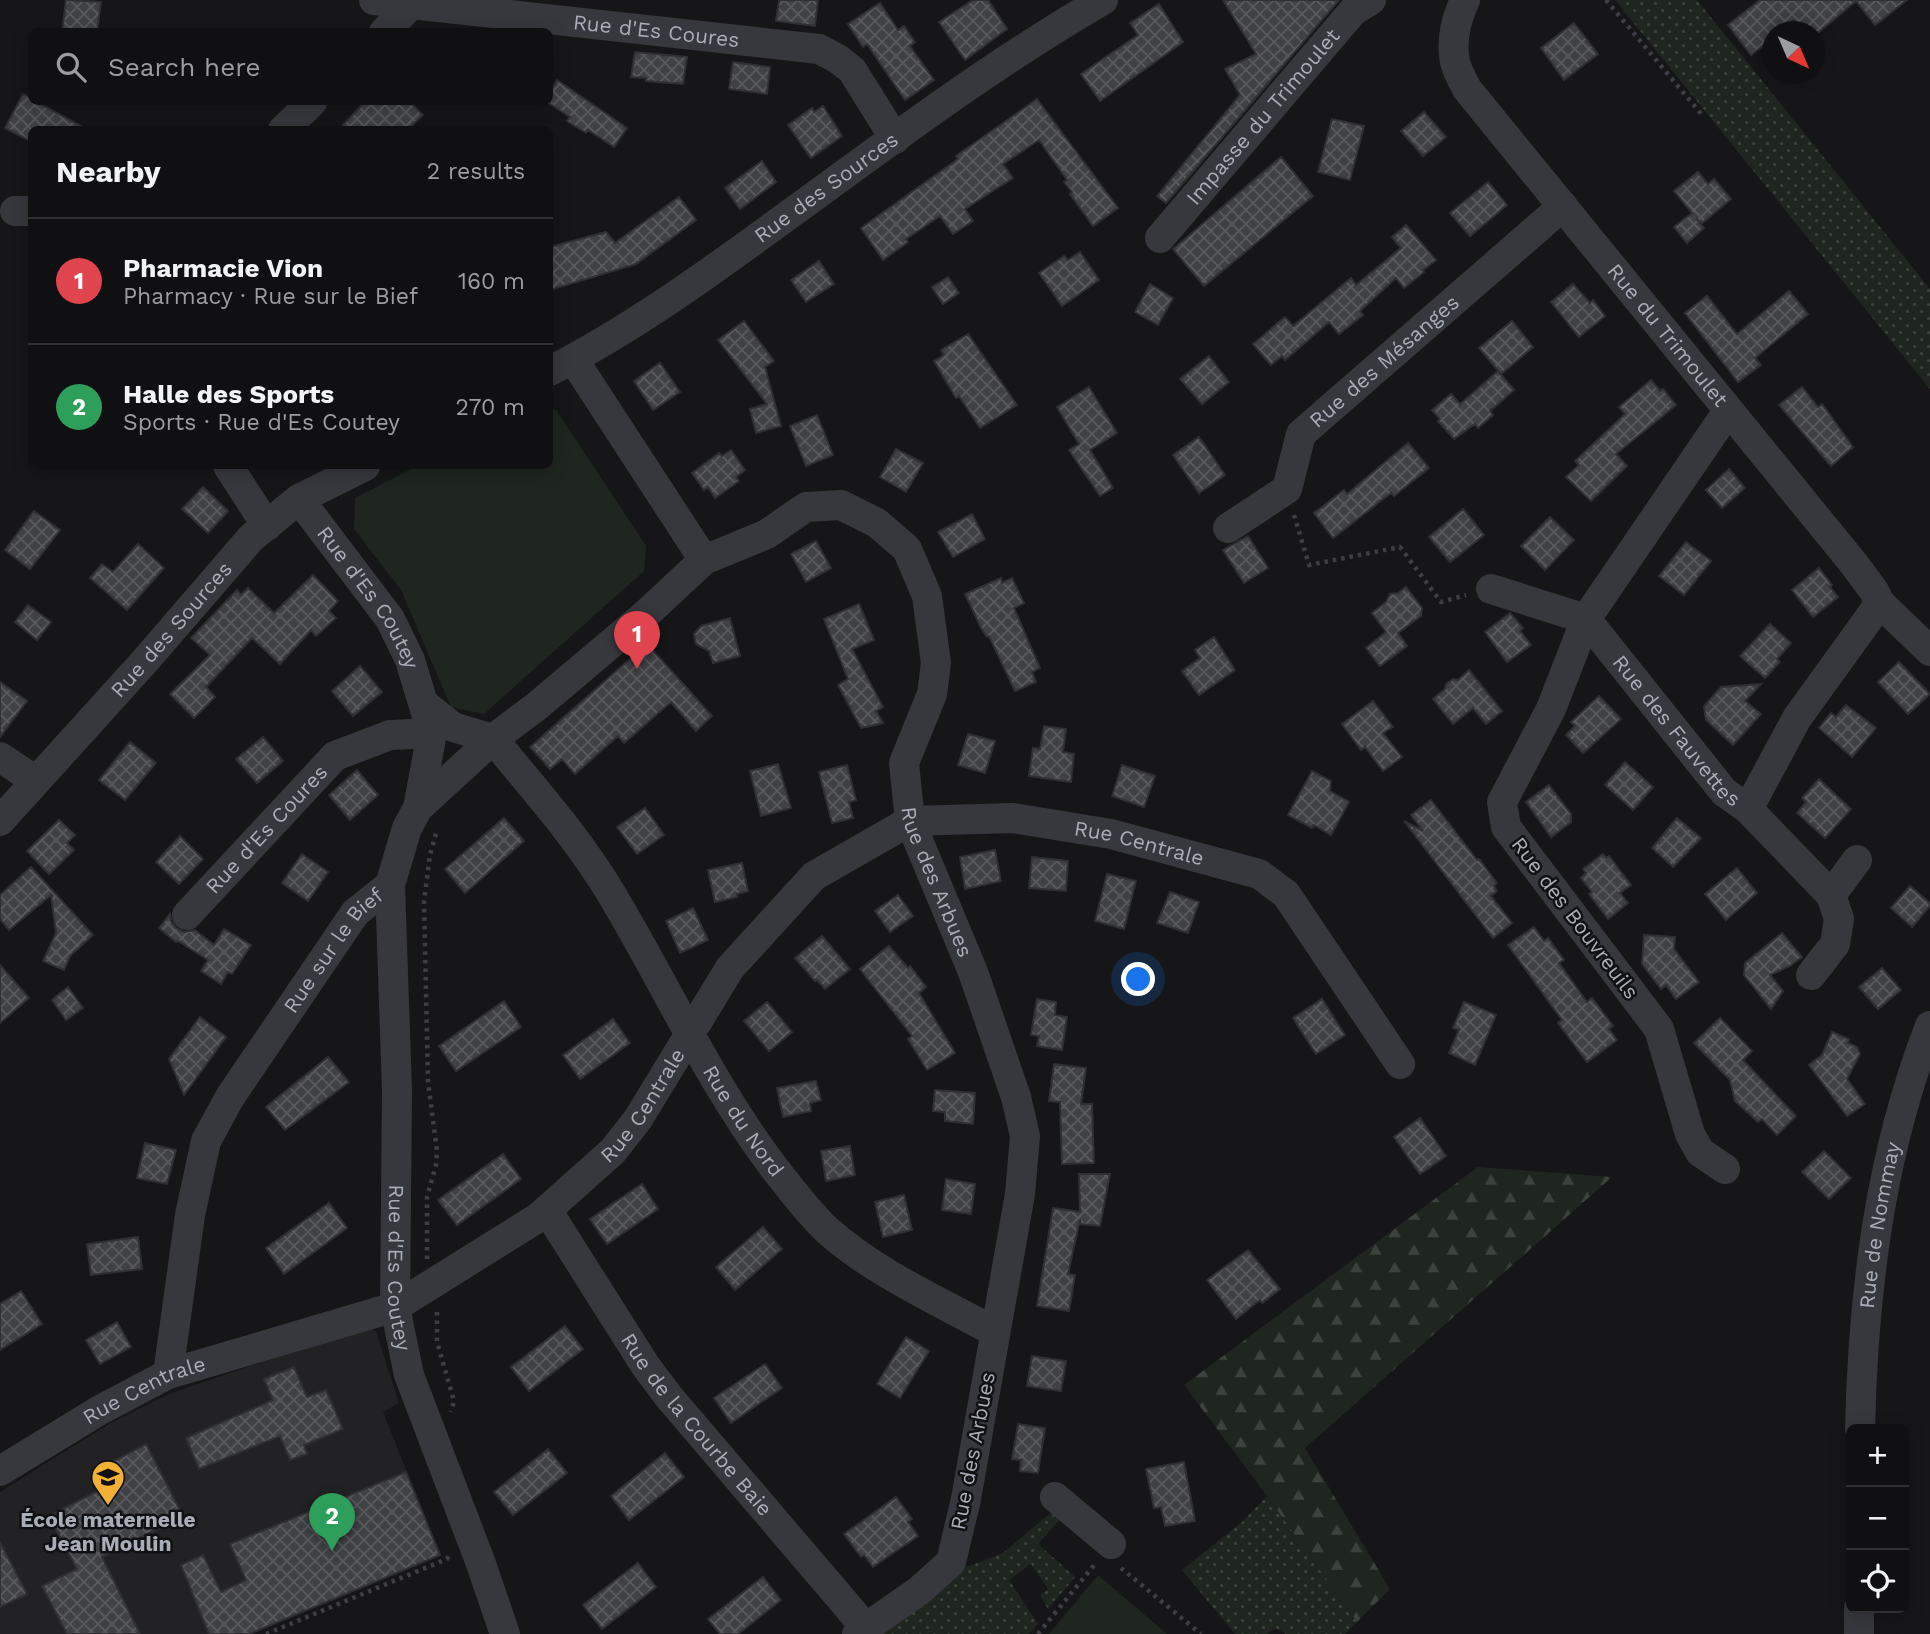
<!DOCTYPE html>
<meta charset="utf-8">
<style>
body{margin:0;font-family:"Work Sans",sans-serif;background:#19191b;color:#f1f3f6}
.controls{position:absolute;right:21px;bottom:21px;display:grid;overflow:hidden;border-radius:10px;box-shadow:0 4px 18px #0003}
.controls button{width:63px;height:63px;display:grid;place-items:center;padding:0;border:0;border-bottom:2px solid #303032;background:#101012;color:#f1f3f6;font:35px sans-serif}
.compass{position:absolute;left:1762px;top:21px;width:63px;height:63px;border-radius:50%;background:#101012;box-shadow:0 4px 18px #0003;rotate:136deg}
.you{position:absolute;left:1139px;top:980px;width:24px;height:24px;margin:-18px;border:5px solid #fff;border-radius:50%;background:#1a73e8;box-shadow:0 0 0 10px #1a73e833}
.badge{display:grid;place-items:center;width:46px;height:46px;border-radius:50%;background:#2563eb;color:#fff;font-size:23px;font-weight:700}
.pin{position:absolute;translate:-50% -58px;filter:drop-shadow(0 2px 4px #0008)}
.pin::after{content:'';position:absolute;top:37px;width:24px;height:21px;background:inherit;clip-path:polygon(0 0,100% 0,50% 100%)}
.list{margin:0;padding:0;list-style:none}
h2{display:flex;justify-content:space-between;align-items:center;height:91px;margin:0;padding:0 28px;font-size:30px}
h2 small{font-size:23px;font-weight:400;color:#9c9d9f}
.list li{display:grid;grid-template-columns:46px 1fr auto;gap:21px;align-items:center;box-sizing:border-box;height:126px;padding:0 28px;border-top:2px solid #303032}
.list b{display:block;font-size:26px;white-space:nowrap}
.list p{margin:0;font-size:23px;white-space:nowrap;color:#9c9d9f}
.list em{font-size:23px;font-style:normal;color:#9c9d9f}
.icon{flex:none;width:38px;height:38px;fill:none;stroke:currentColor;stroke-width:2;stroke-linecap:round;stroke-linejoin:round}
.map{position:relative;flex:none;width:1930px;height:1634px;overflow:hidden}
.search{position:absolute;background:#101012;box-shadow:0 4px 18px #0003;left:28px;top:28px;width:525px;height:77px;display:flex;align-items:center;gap:18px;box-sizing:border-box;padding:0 24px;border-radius:10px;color:#9c9d9f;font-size:26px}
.panel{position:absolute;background:#101012;box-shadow:0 4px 18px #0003;left:28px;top:126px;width:525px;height:343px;border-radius:10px}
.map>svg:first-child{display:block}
</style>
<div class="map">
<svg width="1930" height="1634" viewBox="0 0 1930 1634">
<defs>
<pattern id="grass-dots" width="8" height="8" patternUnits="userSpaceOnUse" patternTransform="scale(1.75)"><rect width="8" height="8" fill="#1e261f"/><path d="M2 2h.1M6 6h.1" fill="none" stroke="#3c433d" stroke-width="1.8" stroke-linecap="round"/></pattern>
<pattern id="forest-firs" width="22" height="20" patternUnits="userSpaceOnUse" patternTransform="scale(1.75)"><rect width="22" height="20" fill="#1e261f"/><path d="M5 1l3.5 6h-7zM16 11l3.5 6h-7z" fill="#3c433d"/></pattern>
<pattern id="building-cross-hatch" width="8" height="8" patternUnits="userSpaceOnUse" patternTransform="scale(1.75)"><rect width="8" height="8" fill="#404145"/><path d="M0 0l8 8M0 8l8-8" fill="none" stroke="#595a5e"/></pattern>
</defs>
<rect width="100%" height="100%" fill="#161618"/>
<path fill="#222225" d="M364,1327L376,1331L399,1403L383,1412L440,1555L249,1634H0V1492L109,1424L169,1394Z"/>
<path fill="url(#grass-dots)" d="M1615,0H1697L1930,289V389Z
M1267,1496L1357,1622L1345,1634H1286L1275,1628L1267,1634H1235L1182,1570L1242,1522Z
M1057,1513L1063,1516L1038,1544L1075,1577L1048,1609L1040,1595L1048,1589L1031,1564L1009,1580L1038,1624L1029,1634H872L956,1571L1003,1553L1049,1514Z"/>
<path fill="url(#forest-firs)" d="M1478,1167L1612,1177L1305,1448L1390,1589L1357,1622L1267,1496L1184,1385Z"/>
<path fill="#1e261f" d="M550,407L556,410L646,546L644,571L484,714L451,707L401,590L354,529L355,498L417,466H550Z
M1098,1575L1167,1634H1049Z"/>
<path fill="url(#building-cross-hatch)" stroke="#303034" stroke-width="2" d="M66,0L101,2L97,32H62Z
M779,0H818L815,26L776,21Z
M973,0H988L1007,29L965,60L939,22Z
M1223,0H1339L1166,203L1157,196L1240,95L1225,69L1256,54Z
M1760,0H1907L1875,25L1856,1L1819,32H1803L1794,20L1780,32H1773V38L1751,55L1728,25Z
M880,3L898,30L904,26L915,42L910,46L934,80L905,100L867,44L863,47L848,24Z
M1159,4L1183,42L1100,101L1081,74L1138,35L1130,23Z
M1574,23L1598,54L1564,80L1541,48Z
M635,52L687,57L683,84L646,81V78L631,77Z
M733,62L770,67L767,94L729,89Z
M557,80L627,128L614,147L588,130L586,133L567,121L570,117L547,102H550V92Z
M23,94L32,99V102H37L88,130H32V142L5,128Z
M1037,99L1118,208L1093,226L1070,194L1072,192L1064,182L1067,180L1039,140L1003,164L1013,178L965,209L973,221L953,234L940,216L906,239L908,242L883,260L861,228L958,159L956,156Z
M365,102H410L423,115L407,130H338Z
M823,106L842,136L811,158L788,125L812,108L814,112Z
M1424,112L1446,137L1423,156L1401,131Z
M1332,119L1364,126L1350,180L1318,172Z
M1281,157L1313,196L1204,286L1173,249Z
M762,161L776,182L740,209L725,188Z
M1698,172L1708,184L1714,179L1731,199L1701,224L1696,218L1704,228L1687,243L1674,227L1692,213L1674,191Z
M1488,182L1507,205L1470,236L1450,213Z
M679,197L696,220L636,264L550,290V247L606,232L615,243Z
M1406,225L1436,260L1423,270L1424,272L1404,288L1396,278L1360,311L1363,315L1339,334L1329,322L1285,360L1282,356L1271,365L1253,344L1285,317L1293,326L1351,278L1356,285L1401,248L1392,237Z
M1080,252L1099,280L1062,306L1039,273L1064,256L1068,260Z
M819,261L834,284L806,302L791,280Z
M948,277L959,293L943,304L932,287Z
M1150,284L1173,298L1158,325L1135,312Z
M1573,284L1590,303L1593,300L1605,316L1579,337L1551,302Z
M1789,291L1808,314L1755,358L1761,365L1738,382L1685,313L1707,296L1737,334Z
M744,321L774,361L765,367L781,426L756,433L750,409L767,404L718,340Z
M1512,321L1533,347L1501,374L1479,348Z
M968,334L1017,405L980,428L959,396L956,398L934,361L944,355L941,350Z
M1209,356L1229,382L1202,404L1180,379Z
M660,363L680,392L653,410L634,381Z
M1498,371L1514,390L1490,411L1493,415L1478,428L1475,424L1454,439L1438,421L1440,419L1432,410L1451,394L1460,404Z
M1651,380L1660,391L1663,389L1676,405L1616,454L1627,466L1591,501L1566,477L1579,465L1575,461L1625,414L1619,407Z
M1089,387L1117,433L1090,450L1113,488L1100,496L1069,450L1079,444L1057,407Z
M1802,387L1818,407L1822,404L1853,447L1831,466L1779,405Z
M817,415L833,455L806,466L790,426Z
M1199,437L1225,475L1199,493L1173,455Z
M1408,443L1429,468L1394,496L1391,493L1333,538L1314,513L1344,490L1347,494Z
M896,449L923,463L906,492L880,477Z
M731,450L745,470L736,477L739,481L715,498L708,487L704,490L692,473L719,453L722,456Z
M1729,469L1745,488L1722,508L1706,490Z
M203,487L228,511L208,533L182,509Z
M1463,509L1484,535L1450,562L1429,537Z
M34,511L60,530L30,569L5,550Z
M972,514L985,539L953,557L938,532Z
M1550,517L1574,540L1545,570L1521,546Z
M1248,536L1268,568L1244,583L1223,550Z
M816,541L831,568L806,582L791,554Z
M1686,542L1711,561L1684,595L1659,576Z
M138,544L164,568L127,610L90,578L102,564L113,572Z
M1819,568L1832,585L1830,587L1838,597L1813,617L1792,590Z
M313,575L338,601L329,611L336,618L316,636L311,630L280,664L252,638L206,687L215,697L194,718L170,694L210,655L191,638L237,590L241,595L248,588L274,613Z
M1001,578L1002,583L1012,578L1024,603L1014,608L1040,668L1032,672L1036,682L1015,691L989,636L987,637L981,628L965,594Z
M1406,587L1422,608L1421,616L1398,633L1407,646L1380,666L1366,648L1386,632L1372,613L1386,602L1390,594L1398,593Z
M859,604L874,640L852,649L883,707L876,711L883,723L861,728L838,685L848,679L824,619Z
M28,605L51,622L37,640L15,622Z
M1510,613L1523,628L1520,631L1531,645L1507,662L1485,632Z
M730,618L740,656L713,663L709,651L696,644L694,634L701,626Z
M1770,624L1791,643L1777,659L1780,662L1765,678L1740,656Z
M1214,637L1235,670L1199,695L1182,671L1200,658L1195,650Z
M647,644L712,716L696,731L671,702L624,743L618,736L575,774L562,759L550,769L530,747Z
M1899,662L1930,694L1908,714L1878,682Z
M360,666L382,692L353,716L332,691Z
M1469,670L1502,711L1486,724L1473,708L1453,724L1433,699L1445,689L1446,684L1453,679L1458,680Z
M0,682L27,701L0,737Z
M1761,684L1745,701L1761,714L1733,745L1706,720L1704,706L1721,687Z
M1599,696L1621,719L1583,753L1566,735L1575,726L1571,722Z
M1373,701L1393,727L1383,733L1402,757L1383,771L1365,747L1361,750L1342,724Z
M1846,705L1876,728L1852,757L1819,728L1831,713L1836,717Z
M1044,726L1066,729L1063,752L1074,754L1071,782L1029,776L1033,748L1040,749Z
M968,734L995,741L985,773L958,765Z
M263,737L283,761L257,783L236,759Z
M130,742L156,763L125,800L99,780Z
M1625,762L1653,787L1633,810L1605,785Z
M778,764L791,808L761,816L750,771Z
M847,765L856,800L849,802L853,818L832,823L819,772Z
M1122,765L1155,776L1144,807L1112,796Z
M357,770L378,795L350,820L329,795Z
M1312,771L1331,781L1330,791L1349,802L1331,835L1314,825L1312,828L1288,815Z
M1819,779L1851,809L1825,838L1797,813L1806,802L1802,798Z
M1549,785L1571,814V822L1551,837L1526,802Z
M1431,800L1477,860L1479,859L1497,883L1494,886L1497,891L1491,896L1512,923L1493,938L1404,821L1423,831L1411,815Z
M645,808L664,835L637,854L617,827Z
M504,818L524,841L465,893L445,869Z
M1677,818L1701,838L1673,867L1652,848Z
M59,820L75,835L67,843L74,850L49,874L27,851Z
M180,836L203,859L179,884L156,862Z
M995,850L1001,881L965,889L960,857Z
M302,854L328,872L308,901L282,883Z
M1603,854L1606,858L1609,856L1631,885L1620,893L1628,903L1608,919L1589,894L1592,892L1581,878L1586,873L1583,869Z
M1032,857L1068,861L1066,891L1029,888Z
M742,863L748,891L737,894V897L715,902L708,870Z
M31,867L93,935L70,956L64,970L43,961L56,933L51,895L9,930L0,919V895Z
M1737,868L1757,893L1726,920L1705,894Z
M1107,874L1136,881L1124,929L1095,921Z
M1910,886L1930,903V906L1912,927L1891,908Z
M1170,892L1199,902L1188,933L1157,923Z
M898,895L913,916L890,932L875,911Z
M693,908L708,940L680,953L666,921Z
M170,914L171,921L176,928L184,932L195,930L214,945L224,929L251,945L232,974L228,972L221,984L201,971L208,960L178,941L176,942L159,928Z
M1534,927L1544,941L1548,938L1564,960L1559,963L1587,1002L1592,998L1613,1026L1609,1029L1617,1040L1587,1062L1558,1023L1562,1020L1508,945Z
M1782,933L1802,957L1790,966L1770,975L1783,991L1771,1009L1744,975L1745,963Z
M1644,935L1675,937L1674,949L1699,982L1676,999L1666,985L1661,989L1642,964Z
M822,936L850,969L825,989L817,980L815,981L795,958Z
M889,946L908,968L910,966L926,987L919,993L955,1053L927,1070L908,1039L912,1036L860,969Z
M0,965L29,998L0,1023Z
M1882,968L1901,990L1878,1009L1859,987Z
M68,987L83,1008L66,1020L52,1000Z
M1037,999L1056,1002L1055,1015L1067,1017L1062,1050L1037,1046L1039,1036L1031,1035Z
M1322,999L1345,1035L1316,1054L1293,1018Z
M504,1001L521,1027L456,1071L439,1046Z
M767,1002L792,1032L769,1051L744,1021Z
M1464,1002L1496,1015L1475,1065L1449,1053L1459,1030L1453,1028Z
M200,1017L226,1037L184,1095L169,1059Z
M1720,1018L1752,1051L1743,1060L1796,1116L1777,1135L1762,1119L1758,1122L1735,1101L1730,1080L1694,1043Z
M613,1019L630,1043L580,1079L563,1055Z
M1832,1032L1849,1039L1848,1043L1857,1047L1860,1054L1847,1079L1865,1104L1847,1116L1809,1065L1822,1055Z
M328,1057L349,1082L285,1130L266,1107Z
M1054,1064L1086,1068L1081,1104H1092L1094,1163L1062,1164L1060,1102L1049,1101Z
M816,1081L821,1100L810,1103L811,1111L783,1117L777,1088Z
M935,1090L975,1093L973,1124L945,1121V1112L933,1111Z
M1420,1118L1446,1156L1420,1174L1394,1137Z
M145,1143L176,1150L167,1184L137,1178Z
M850,1146L855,1175L826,1181L821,1151Z
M1824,1151L1851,1178L1829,1199L1802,1172Z
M503,1154L521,1179L457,1225L438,1200Z
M1079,1174H1110L1100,1226L1080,1224V1219L1068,1274L1075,1275L1069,1311L1037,1306L1053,1208L1080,1212Z
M946,1179L975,1184L971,1214L942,1210Z
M642,1184L658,1209L607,1244L590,1219Z
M904,1195L912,1230L883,1237L875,1202Z
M329,1203L347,1228L284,1274L266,1248Z
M763,1227L782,1249L735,1290L716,1267Z
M138,1237L142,1269L91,1275L87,1244Z
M1248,1250L1280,1289L1262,1303L1260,1300L1236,1319L1207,1280Z
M21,1291L42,1324L0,1350V1304Z
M117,1322L131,1347L100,1364L86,1340Z
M565,1326L583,1349L529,1391L511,1367Z
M906,1337L929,1351L900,1398L877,1384Z
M1032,1356L1066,1361L1061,1391L1027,1386Z
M765,1364L782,1388L731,1423L714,1398Z
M294,1367L307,1397L326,1390L343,1429L304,1445L307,1454L290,1460L280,1436L199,1469L186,1438L273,1400L264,1379Z
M1018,1424L1045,1428L1038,1473L1020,1471L1021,1460L1012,1459Z
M146,1444L183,1516L102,1557L140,1634H67L42,1586L77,1569L49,1516L119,1480L110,1463Z
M548,1449L567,1473L513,1515L494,1492Z
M665,1453L684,1477L629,1520L611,1496Z
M1184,1462L1195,1521L1165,1526L1161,1507L1154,1508L1146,1469Z
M406,1472L440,1555L249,1634H209L181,1565L203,1555L221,1592L246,1580L230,1544Z
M896,1497L912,1519L908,1522L918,1536L873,1567L864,1555L861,1557L844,1534Z
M0,1542L27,1594L0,1607Z
M638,1563L656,1587L602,1629L583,1605Z
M763,1577L781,1600L738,1634H720L708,1619Z"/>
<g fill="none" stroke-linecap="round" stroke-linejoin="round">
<path stroke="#3d3f44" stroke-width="4.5" stroke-dasharray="3.5 5" stroke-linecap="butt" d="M1606,0L1702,115
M1294,515L1309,565L1400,547L1441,602L1466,595
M427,1259V1197L436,1165L437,1151L428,1082L424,901L430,855L436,833
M437,1312V1342L454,1401L451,1412
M1121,1568L1201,1634
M266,1634L447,1559L450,1553
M1038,1634L1095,1564"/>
<g stroke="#37383d" stroke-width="30">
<path id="s1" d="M374,0L819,49L838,59L852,70L895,139"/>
<path id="s2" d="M1465,0C1456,19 1451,41 1455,62C1457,71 1463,81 1467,89L1854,564L1874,591L1880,603L1930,651"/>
<path d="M384,32L416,0"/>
<path d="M283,130L312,102"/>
<path d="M15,211H32"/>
<path id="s3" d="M1160,238L1353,11L1371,0"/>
<path d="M573,359L704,560"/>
<path id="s4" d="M550,371C628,331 701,279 772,227C880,149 987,67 1103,0"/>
<path d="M228,466L267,526"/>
<path id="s5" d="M299,499L390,619L410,660L432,733L418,808"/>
<path id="s6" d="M1228,528L1287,489L1301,434L1563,206"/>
<path d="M1491,589L1586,619"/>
<path id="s7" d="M1586,619L1724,792L1748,809L1797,718L1880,603"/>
<path d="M424,704L453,727L493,739"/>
<path id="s8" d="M493,739C534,789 579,839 612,895C666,985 709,1081 772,1165C789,1187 807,1211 827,1230C875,1273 939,1301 995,1332"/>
<path d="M0,757L36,781"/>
<path d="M1748,809L1831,895L1839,919L1835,944L1811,975"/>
<path id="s9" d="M0,821L144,662L251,538L299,499L365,466"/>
<path id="s10" d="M390,885L397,1091L395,1307L409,1375L480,1561L505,1634"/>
<path d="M1831,895L1857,860"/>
<path id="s11" d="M187,915L335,756L390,735L432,733"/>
<path d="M1725,1169L1700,1152L1690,1134L1659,1029L1506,827L1502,802L1551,709L1586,619L1728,411"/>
<path id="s12" d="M547,1210L645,1365L669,1397L866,1628"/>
<path id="s13" d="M168,1374L190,1215L206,1141L230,1097L355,913L390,885L407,828L418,808L493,739L537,706L646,614L704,560L767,534L806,507L841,505L877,523L907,549L927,596L936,663L932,694L904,763L910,821L973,972L1016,1097L1025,1136L1020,1194L966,1499L951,1562L920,1590L857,1634"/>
<path id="s14" d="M1860,1429C1863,1293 1880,1154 1930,1026"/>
<path id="s15" d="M0,1471L100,1410L168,1374L395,1307L539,1217L613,1151L638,1119L730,968L814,876L910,821L1013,818L1111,834L1259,874L1286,894L1400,1064"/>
<path d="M1055,1497L1111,1544"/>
<path d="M1859,1608V1634"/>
</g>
</g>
<defs>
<symbol id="school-pin" viewBox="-11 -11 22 30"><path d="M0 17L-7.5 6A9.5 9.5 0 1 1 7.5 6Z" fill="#f2b134" stroke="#111113"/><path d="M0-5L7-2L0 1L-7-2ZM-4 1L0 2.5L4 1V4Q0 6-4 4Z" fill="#111"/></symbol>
</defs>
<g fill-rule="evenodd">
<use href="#school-pin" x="89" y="1458" width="38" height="52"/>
</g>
<g text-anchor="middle" stroke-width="5" stroke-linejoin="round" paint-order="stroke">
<g font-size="21" fill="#a8adb8" stroke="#111113">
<text dy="7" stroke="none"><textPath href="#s1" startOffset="284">Rue d'Es Coures</textPath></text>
<text dy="7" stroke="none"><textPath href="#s3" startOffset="159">Impasse du Trimoulet</textPath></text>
<text dy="7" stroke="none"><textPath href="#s4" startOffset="332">Rue des Sources</textPath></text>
<text dy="7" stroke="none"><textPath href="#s2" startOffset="411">Rue du Trimoulet</textPath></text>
<text dy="7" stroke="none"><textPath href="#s6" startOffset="238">Rue des Mésanges</textPath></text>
<text dy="7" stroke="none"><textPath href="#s5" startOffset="121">Rue d'Es Coutey</textPath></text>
<text dy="7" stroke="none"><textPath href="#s9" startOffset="257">Rue des Sources</textPath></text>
<text dy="7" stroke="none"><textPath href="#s7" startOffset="144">Rue des Fauvettes</textPath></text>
<text dy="7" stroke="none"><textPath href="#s11" startOffset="117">Rue d'Es Coures</textPath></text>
<text dy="7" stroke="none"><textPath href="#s15" startOffset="1384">Rue Centrale</textPath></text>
<text dy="7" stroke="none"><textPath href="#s13" startOffset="1594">Rue des Arbues</textPath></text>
<text transform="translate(1575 918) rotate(53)" y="7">Rue des Bouvreuils</text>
<text dy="7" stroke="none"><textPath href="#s13" startOffset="466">Rue sur le Bief</textPath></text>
<text dy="7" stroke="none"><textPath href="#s15" startOffset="754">Rue Centrale</textPath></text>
<text dy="7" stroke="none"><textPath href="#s8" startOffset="458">Rue du Nord</textPath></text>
<text dy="7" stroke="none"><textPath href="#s14" startOffset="205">Rue de Nommay</textPath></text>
<text dy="7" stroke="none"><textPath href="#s10" startOffset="383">Rue d'Es Coutey</textPath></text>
<text dy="7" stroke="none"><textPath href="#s15" startOffset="166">Rue Centrale</textPath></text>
<text dy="7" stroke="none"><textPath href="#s12" startOffset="262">Rue de la Courbe Baie</textPath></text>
<text transform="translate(973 1451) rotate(-79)" y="7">Rue des Arbues</text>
</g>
<g font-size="21" font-weight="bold" fill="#a8adb8" stroke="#111113">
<text x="108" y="1527">École maternelle<tspan x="108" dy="24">Jean Moulin</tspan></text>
</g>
</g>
</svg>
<div class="controls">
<button>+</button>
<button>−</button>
<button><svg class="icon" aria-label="locate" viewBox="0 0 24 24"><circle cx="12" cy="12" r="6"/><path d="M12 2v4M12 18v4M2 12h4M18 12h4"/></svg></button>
</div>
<svg class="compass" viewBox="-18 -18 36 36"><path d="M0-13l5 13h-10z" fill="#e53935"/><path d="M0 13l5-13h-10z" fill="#9c9d9f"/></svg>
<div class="you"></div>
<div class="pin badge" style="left:637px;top:669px;background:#e0444e">1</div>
<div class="pin badge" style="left:332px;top:1551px;background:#2e9e5b">2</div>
<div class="search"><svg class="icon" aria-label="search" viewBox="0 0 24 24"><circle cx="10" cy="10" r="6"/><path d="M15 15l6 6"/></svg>Search here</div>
<section class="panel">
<h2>Nearby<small>2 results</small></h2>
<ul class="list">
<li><span class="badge" style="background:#e0444e">1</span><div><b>Pharmacie Vion</b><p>Pharmacy · Rue sur le Bief</p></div><em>160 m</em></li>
<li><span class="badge" style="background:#2e9e5b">2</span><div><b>Halle des Sports</b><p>Sports · Rue d'Es Coutey</p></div><em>270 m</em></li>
</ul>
</section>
</div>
